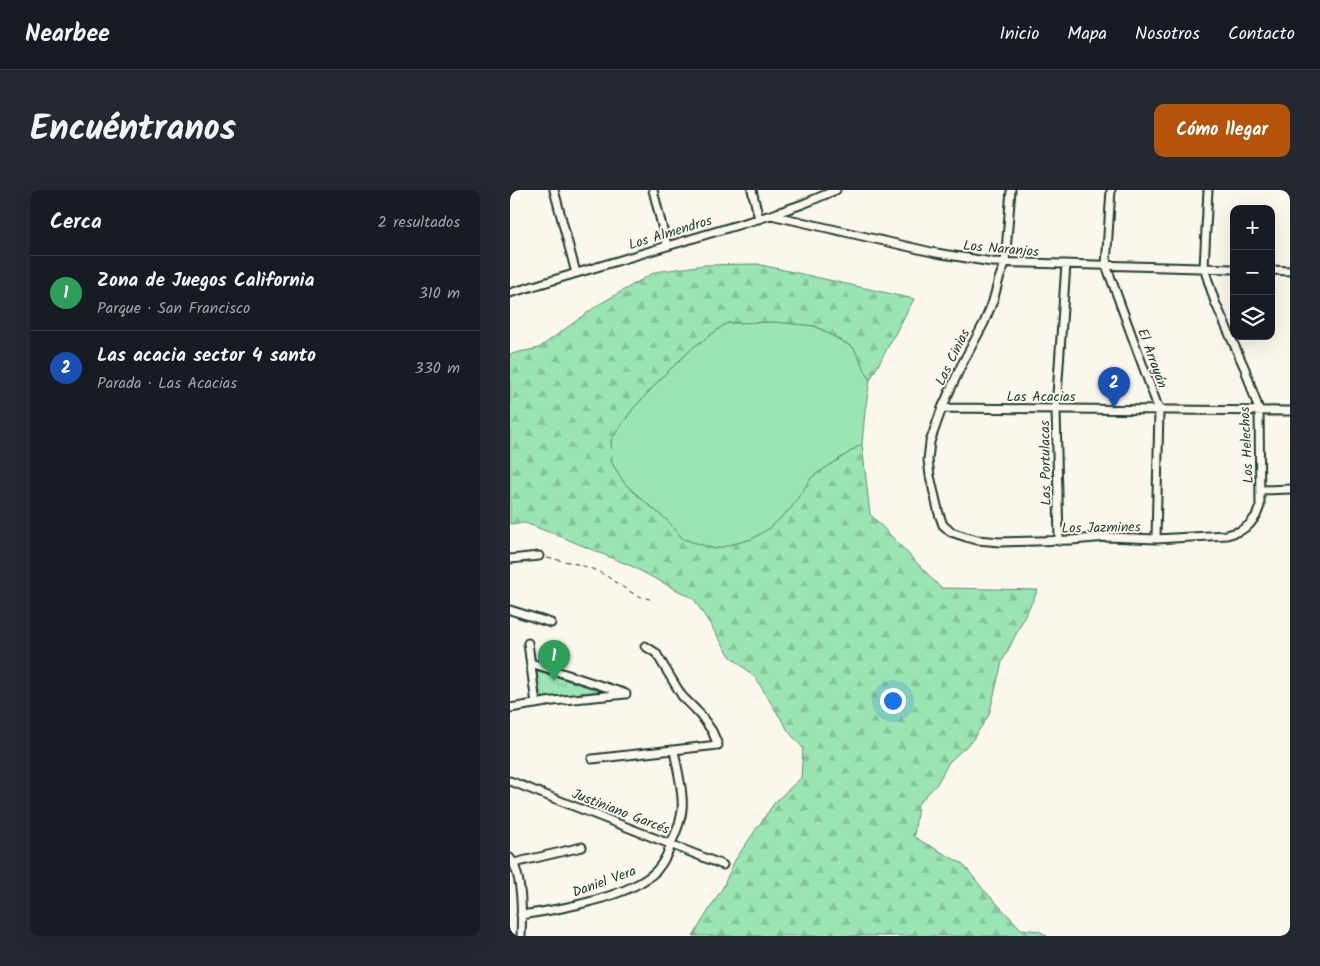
<!DOCTYPE html>
<html lang="es">
<meta charset="utf-8">
<style>
body{margin:0;font-family:Kalam,sans-serif;background:#242831;color:#f1f3f6}
.controls{position:absolute;right:15px;top:15px;display:grid;overflow:hidden;border-radius:10px;box-shadow:0 5px 20px #0002}
.controls button{width:45px;height:45px;display:grid;place-items:center;padding:0;border:0;border-bottom:1px solid #363941;background:#171b24;color:#f1f3f6;font:25px sans-serif}
.you{position:absolute;left:382px;top:510px;width:18px;height:18px;margin:-12px;border:4px solid #fff;border-radius:50%;background:#1a73e8;box-shadow:0 0 0 8px #1a73e833}
.badge{display:grid;place-items:center;width:32px;height:32px;border-radius:50%;background:#b45309;color:#fff;font-size:16px;font-weight:700}
.pin{position:absolute;translate:-50% -41px;filter:drop-shadow(0 1px 2px #0008)}
.pin::after{content:'';position:absolute;top:26px;width:18px;height:15px;background:inherit;clip-path:polygon(0 0,100% 0,50% 100%)}
.list{margin:0;padding:0;list-style:none}
h2{display:flex;justify-content:space-between;align-items:center;height:65px;margin:0;padding:0 20px;font-size:21px}
h2 small{font-size:16px;font-weight:400;color:#9ea1a6}
.list li{display:grid;grid-template-columns:32px 1fr auto;gap:15px;align-items:center;box-sizing:border-box;height:75px;padding:0 20px;border-top:1px solid #363941}
.list b{display:block;font-size:19px;white-space:nowrap}
.list p{margin:0;font-size:16px;white-space:nowrap;color:#9ea1a6}
.list em{font-size:16px;font-style:normal;color:#9ea1a6}
.icon{flex:none;width:28px;height:28px;fill:none;stroke:currentColor;stroke-width:2;stroke-linecap:round;stroke-linejoin:round}
.map{position:relative;flex:none;width:780px;height:746px;overflow:hidden;border-radius:10px}
header{display:flex;align-items:center;gap:30px;box-sizing:border-box;height:70px;padding:0 25px;background:#171b24;border-bottom:1px solid #363941}
header strong{font-size:24px}
nav{display:flex;gap:28px;margin-inline-start:auto;font-size:18px}
.intro{display:flex;align-items:center;justify-content:space-between;box-sizing:border-box;height:120px;padding:0 30px}
h1{margin:0;font-size:35px}
.button{padding:12px 22px;border-radius:10px;background:#b45309;color:#fff;font-size:18px;font-weight:700}
main{display:flex;gap:30px;padding:0 30px}
aside{flex:1;background:#171b24;border-radius:10px;box-shadow:0 5px 20px #0002}
.map>svg:first-child{display:block}
</style>
<header>
<strong>Nearbee</strong>
<nav><a>Inicio</a><a>Mapa</a><a>Nosotros</a><a>Contacto</a></nav>
</header>
<div class="intro"><h1>Encuéntranos</h1><a class="button">Cómo llegar</a></div>
<main>
<aside>
<h2>Cerca<small>2 resultados</small></h2>
<ul class="list">
<li><span class="badge" style="background:#2e9e5b">1</span><div><b>Zona de Juegos California</b><p>Parque · San Francisco</p></div><em>310 m</em></li>
<li><span class="badge" style="background:#1a4fb4">2</span><div><b>Las acacia sector 4 santo</b><p>Parada · Las Acacias</p></div><em>330 m</em></li>
</ul>
</aside>
<div class="map">
<svg width="780" height="746" viewBox="0 0 780 746">
<defs>
<pattern id="forest-firs" width="22" height="20" patternUnits="userSpaceOnUse" patternTransform="scale(1.25)"><rect width="22" height="20" fill="#9be4b3"/><path d="M5 1l3.5 6h-7zM16 11l3.5 6h-7z" fill="#85c49b"/></pattern>
<pattern id="park-tufts" width="24" height="20" patternUnits="userSpaceOnUse" patternTransform="scale(1.25)"><rect width="24" height="20" fill="#9be4b3"/><path d="M3 7l-1-3M5 7V3M7 7l1-3M15 17l-1-3M17 17v-4M19 17l1-3" fill="none" stroke="#85c49b"/></pattern>
</defs>
<rect width="100%" height="100%" fill="#fbf7ec"/>
<filter id="ink" filterUnits="userSpaceOnUse"><feTurbulence type="fractalNoise" baseFrequency=".02" numOctaves="2"/><feDisplacementMap in="SourceGraphic" scale="10" xChannelSelector="R" yChannelSelector="G"/><feConvolveMatrix kernelMatrix="1 2 1 2 8 2 1 2 1" color-interpolation-filters="sRGB"/></filter>
<g filter="url(#ink)">
<path fill="#9be4b3" stroke="#5d9074" d="M265,132L305,136L344,158L360,190L355,221L352,254L302,287L281,318L260,338L242,349L205,359L173,349L157,330L136,313L115,294L101,273V250L122,220L154,185L185,156L217,133Z"/>
<path fill="url(#forest-firs)" stroke="#5d9074" d="M247,74L404,109L360,190L344,158L306,136L265,132L217,133L185,156L154,185L122,220L101,250L102,273L115,294L136,313L157,330L173,349L205,359L242,349L260,338L281,318L302,287L352,254L360,324L431,398L528,400L492,472L479,525L461,552L439,572L427,594L408,614L404,647L453,674L473,699L511,739L529,741L537,746H183L213,697L225,670L265,612L291,588L293,558L279,542L245,487L220,466L184,409L121,376L54,348L15,333L0,334V164L29,158L88,115L145,82L195,75Z"/>
<path fill="url(#park-tufts)" stroke="#5d9074" d="M27,481L91,501L31,508Z"/>
<g fill="none" stroke-linecap="round" stroke-linejoin="round">
<defs>
<path id="street" d="M44,0L66,83
M143,0L157,56
M242,0L249,29
M501,0L495,73L489,89L483,111L474,133L451,176L432,218L420,252L418,270L420,286L429,324L433,335L441,342L456,347L467,350L490,352L561,350L598,347L646,349L717,345L730,341L739,335L746,326L750,316L749,220L735,179L705,112L694,78L698,0
M601,0L596,75L649,220L646,349
M261,25L426,63L482,72L724,79
M761,80L780,81
M0,103L261,25L293,14L326,0
M432,218L780,221
M751,300L780,299
M549,351L546,219L556,74
M0,369L29,366
M0,420L41,433
M18,453L26,514
M21,473L114,503
M0,518L43,511L116,504
M82,569L208,555L202,541L190,524L172,506L146,463L135,456
M0,591L213,675
M0,668C13,685 12,725 11,746
M4,673L72,657
M11,725C47,720 122,707 147,680C155,671 159,660 163,649C167,640 171,631 172,620C174,602 167,579 164,560"/>
</defs>
<use href="#street" stroke="#1f3d34" stroke-width="11"/>
<path stroke="#1f3d34" stroke-width="1" stroke-dasharray="5 4" stroke-linecap="butt" d="M37,368C56,371 76,375 93,384C109,393 121,406 140,409"/>
<use href="#street" stroke="#fbf7ec" stroke-width="7"/>
</g>
</g>
<g text-anchor="middle" stroke-width="4" stroke-linejoin="round" paint-order="stroke">
<g font-size="14" fill="#1f3d34" stroke="#fbf7ec">
<text transform="translate(160 42) rotate(-17)" y="5">Los Almendros</text>
<text transform="translate(491 58) rotate(5)" y="5">Los Naranjos</text>
<text transform="translate(442 167) rotate(-64)" y="5">Las Cinias</text>
<text transform="translate(643 168) rotate(70)" y="5">El Arrayán</text>
<text x="531" y="211">Las Acacias</text>
<text transform="translate(736 255) rotate(-93)" y="5">Los Helechos</text>
<text transform="translate(535 273) rotate(-91)" y="5">Las Portulacas</text>
<text transform="translate(591 337) rotate(-1)" y="5">Los Jazmines</text>
<text transform="translate(111 621) rotate(21)" y="5">Justiniano Garcés</text>
<text transform="translate(94 691) rotate(-20)" y="5">Daniel Vera</text>
</g>
</g>
</svg>
<div class="controls">
<button>+</button>
<button>−</button>
<button><svg class="icon" aria-label="layers" viewBox="0 0 24 24"><path d="M12 4l9 5-9 5-9-5zM3 14l9 5 9-5"/></svg></button>
</div>
<div class="you"></div>
<div class="pin badge" style="left:44px;top:491px;background:#2e9e5b">1</div>
<div class="pin badge" style="left:604px;top:218px;background:#1a4fb4">2</div>
</div>
</main>
